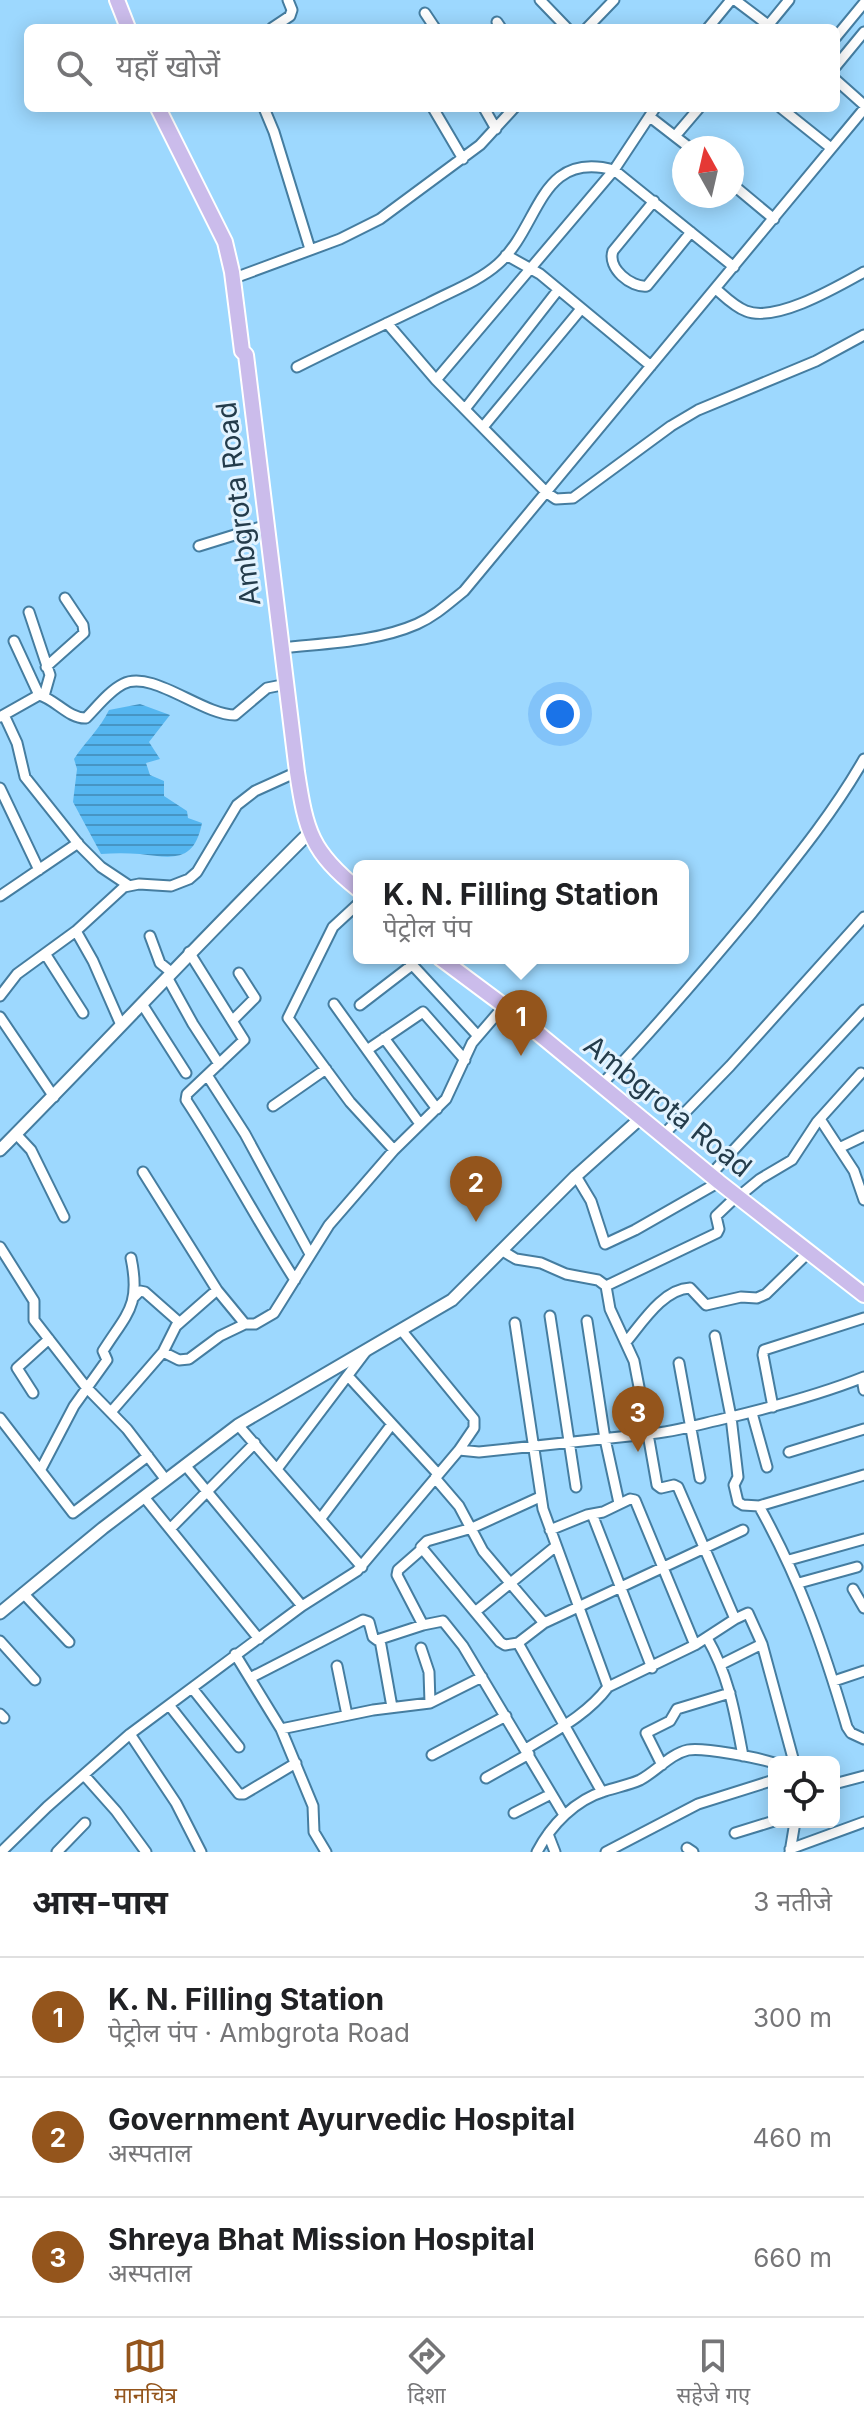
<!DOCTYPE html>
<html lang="hi">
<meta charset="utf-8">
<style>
body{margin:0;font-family:Inter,"Noto Sans Devanagari",sans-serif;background:#f6f6f6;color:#202124}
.controls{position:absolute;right:24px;bottom:24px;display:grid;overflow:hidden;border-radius:12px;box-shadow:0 4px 20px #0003}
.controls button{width:72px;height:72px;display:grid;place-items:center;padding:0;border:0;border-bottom:2px solid #e0e0e0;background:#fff;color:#202124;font:40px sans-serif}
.compass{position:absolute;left:672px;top:136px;width:72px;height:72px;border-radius:50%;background:#fff;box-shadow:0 4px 20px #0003;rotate:352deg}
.you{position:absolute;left:560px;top:714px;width:28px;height:28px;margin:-20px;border:6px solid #fff;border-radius:50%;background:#1a73e8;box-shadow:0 0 0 12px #1a73e833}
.badge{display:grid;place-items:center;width:52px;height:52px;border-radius:50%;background:#94551c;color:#fff;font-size:26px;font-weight:700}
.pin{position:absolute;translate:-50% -66px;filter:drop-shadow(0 2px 4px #0008)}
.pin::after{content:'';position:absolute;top:42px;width:28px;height:24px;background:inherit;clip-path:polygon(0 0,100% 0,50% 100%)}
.popup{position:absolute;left:353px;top:860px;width:336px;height:104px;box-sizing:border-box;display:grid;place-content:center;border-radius:12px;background:#fff;filter:drop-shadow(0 2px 6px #0005);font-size:26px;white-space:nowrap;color:#757577}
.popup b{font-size:30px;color:#202124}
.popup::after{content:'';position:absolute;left:50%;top:100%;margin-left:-16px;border:16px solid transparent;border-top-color:#fff}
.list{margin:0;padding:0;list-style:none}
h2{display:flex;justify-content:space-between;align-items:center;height:104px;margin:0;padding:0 32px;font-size:34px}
h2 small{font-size:26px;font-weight:400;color:#757577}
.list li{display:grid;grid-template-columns:52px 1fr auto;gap:24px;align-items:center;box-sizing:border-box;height:120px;padding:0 32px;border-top:2px solid #e0e0e0}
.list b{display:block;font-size:30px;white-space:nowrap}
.list p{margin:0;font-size:26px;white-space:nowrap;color:#757577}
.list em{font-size:26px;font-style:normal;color:#757577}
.icon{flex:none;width:44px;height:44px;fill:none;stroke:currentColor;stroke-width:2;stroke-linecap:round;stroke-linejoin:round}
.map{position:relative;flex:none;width:864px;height:1852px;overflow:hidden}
.search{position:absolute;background:#fff;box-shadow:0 4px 20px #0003;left:24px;right:24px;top:24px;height:88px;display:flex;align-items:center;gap:20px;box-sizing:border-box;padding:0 28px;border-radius:12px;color:#757577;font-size:30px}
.sheet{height:464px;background:#fff}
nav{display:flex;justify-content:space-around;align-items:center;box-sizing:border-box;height:112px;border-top:2px solid #e0e0e0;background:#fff;font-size:22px;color:#757577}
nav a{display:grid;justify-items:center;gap:4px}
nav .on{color:#94551c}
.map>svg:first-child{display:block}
</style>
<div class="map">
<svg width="864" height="1852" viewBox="0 0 864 1852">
<defs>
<pattern id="water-rules" width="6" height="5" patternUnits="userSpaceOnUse" patternTransform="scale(2)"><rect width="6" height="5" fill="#55b6f0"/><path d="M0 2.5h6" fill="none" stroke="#4695c4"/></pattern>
</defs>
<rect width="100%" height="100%" fill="#9dd8fe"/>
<path fill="url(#water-rules)" d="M140,704L170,715L149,742L160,759L146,763L150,775L164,781V796L187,811L188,818L202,823C194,863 173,858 140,854C127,853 114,853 101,854L73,802L77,769L74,759C85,742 100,729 109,710Z"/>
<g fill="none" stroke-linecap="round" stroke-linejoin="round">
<defs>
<path id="minor" d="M540,0L567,28
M735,0L772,28
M425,13L435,28
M497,22L501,28
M272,28L290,16L292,10L288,0
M587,28L614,0
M708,28L731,0
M766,28L789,0
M836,37L864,3
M836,66L864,32
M836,80L864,105
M264,108L274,132L310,249
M433,108L463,159
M484,108L496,129
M781,108L831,148
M650,117L690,148
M676,135L699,108
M732,184L774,219
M654,201L613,251C607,268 631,288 647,286L691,232
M506,255L540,274L651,366
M240,276L340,239L380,219L480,145L514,108
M716,289C725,297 735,307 746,311C776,323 837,287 864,272
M387,323L436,380L547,493L556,499L573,498L671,426L698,410L816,361L864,335
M297,367C341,345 385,324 429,303C452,291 479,281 498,264C541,226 538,150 614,170L734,267
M436,380L614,170L655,108
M465,409L558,290
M483,427L581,309
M199,546L267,525
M29,612L50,675L44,696
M14,641L39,695
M282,648C326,643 376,642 417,624C435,616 449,603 464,591L864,109
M46,667L84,633L83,625L65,598
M4,715L17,743L25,777L80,846L101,867L128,885
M0,717L39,695C55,699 69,719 86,718C97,707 109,691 123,684C152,669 202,715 235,715L267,688L287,684
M0,788L39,870
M0,896L78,843
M359,903L333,927L288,1018L350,1102L394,1150L446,1099L472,1043L503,1007
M76,931L93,961L121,1025
M150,936L160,963L171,972
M189,952L244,1040L187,1094L186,1100C225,1159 257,1221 295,1280
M46,955L83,1013
M406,958L478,1036
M167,977L193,1024L219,1064
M0,996L17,974L76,931L124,887L139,884L171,886L189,879L197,872L237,805L255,791L297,772
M142,1004L186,1073
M334,1004L420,1124
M360,1005L412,965
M0,1017L54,1097
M232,1021L255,998L239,973
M384,1038L437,1109
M367,1050L423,1012L465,1060
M207,1075L245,1134L310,1254
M602,1084C654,1029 703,972 752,913C792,863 832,815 864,759
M273,1106L326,1069
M820,1119L854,1171L864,1200
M667,1131L730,1066L864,917
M16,1134L31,1150L64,1217
M839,1148L864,1136
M715,1170L864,1010
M143,1172L217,1290
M576,1176L591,1201L605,1244L635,1230L719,1182
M743,1193L760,1179L792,1160L817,1122L861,1073
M737,1196L716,1216L719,1229L717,1233L606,1286L610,1309L634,1361L648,1434C675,1432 700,1424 727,1418C773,1407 819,1395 864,1377
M0,1247L34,1301V1320L86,1387L127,1429L166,1480
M501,1250L516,1259L541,1263L566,1274L598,1280L606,1286
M134,1297L140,1291L145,1292L179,1322
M550,1316L576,1487
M587,1321L605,1439L619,1503
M515,1323L543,1509L608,1687C587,1715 555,1731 526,1749
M402,1331L474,1419V1428L459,1450L479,1452L648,1434L657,1485L661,1488L674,1485L678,1487L735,1619L695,1645
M715,1336L731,1417L738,1477L734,1485L738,1502L743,1505L759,1506
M626,1342C642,1323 663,1289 690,1288L706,1305L741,1297L757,1298L766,1294L809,1252
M163,1352L179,1360L189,1359L220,1336L245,1324
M679,1363L700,1478
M348,1376L438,1474
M862,1378L864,1390
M33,1393L17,1368L49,1339
M773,1407L763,1355L764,1350L864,1318
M111,1412L163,1352L176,1326L217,1290L245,1324H255L274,1313L329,1225L394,1150
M752,1413L767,1467
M0,1418L73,1513L148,1456
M238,1425L362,1567
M789,1452L864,1429
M185,1465L302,1606
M41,1469L74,1406L107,1360L103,1351C127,1313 141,1306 131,1258
M277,1469L367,1350
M864,1475L759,1506C800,1580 823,1645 847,1727L851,1733L864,1739
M435,1478L459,1506L483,1551L544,1623L518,1643L602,1792
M144,1497L259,1639
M592,1514L652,1668
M321,1518L392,1424
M170,1529L255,1443
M550,1530L587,1515L603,1512L630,1499L635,1500L695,1645L608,1687
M422,1549L398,1570L397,1575L423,1625L443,1621L463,1646L564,1815
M789,1560L864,1539
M799,1583L857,1567
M853,1589L864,1608
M23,1593L69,1642
M475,1612L556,1546
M735,1619L748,1613L762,1644L794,1762
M544,1623L743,1530
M707,1638C729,1676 735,1714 743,1756
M380,1640L392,1707
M0,1641L35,1680
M518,1643L505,1645L500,1642L421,1547L427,1541L472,1528L540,1497
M421,1648L429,1672L430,1703
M235,1654L281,1729L373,1710L430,1703L482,1677
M722,1664L762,1644
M337,1666L347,1715
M250,1678L363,1620L369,1622L373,1637L377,1640L423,1625
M834,1681L864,1671
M192,1688L239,1747
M169,1705L239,1794H244L296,1763
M0,1714L4,1718
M281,1729L313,1806L314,1832L326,1852
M130,1734L176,1803L201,1852
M432,1755L506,1716
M662,1765L646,1733L670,1721L677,1709L730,1693
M84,1775L116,1811L146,1852
M486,1778L529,1754
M834,1784L864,1776
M514,1813L551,1794
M735,1833L774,1821
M548,1834L555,1852
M687,1848L693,1852
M790,1849L864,1822
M1,1852L47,1807L130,1734L302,1606L357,1571L459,1450
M57,1852L85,1823
M537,1852C551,1825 575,1800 605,1791C617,1787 629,1785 640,1780C657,1771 670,1754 688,1750C703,1747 759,1758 774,1763
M606,1852L698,1804L774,1780
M790,1852L795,1822"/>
<path id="tertiary" d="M0,1150C104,1045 204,937 309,833
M0,1613L103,1528L238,1425L452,1300L576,1176L642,1117"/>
<path id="primary" d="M117,0L128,28
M158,108L225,242L232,272L242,351L246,355L297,772C306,831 311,852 359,890
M440,958L511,1011L719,1182L864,1295"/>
</defs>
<use href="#minor" stroke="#457da0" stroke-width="13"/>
<use href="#tertiary" stroke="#457da0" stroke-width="15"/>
<use href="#primary" stroke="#fff" stroke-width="18"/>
<use href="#minor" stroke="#fff" stroke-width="9"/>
<use href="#tertiary" stroke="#fff" stroke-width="11"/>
<use href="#primary" stroke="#cbbceb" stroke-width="14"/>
</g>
<g text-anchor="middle" stroke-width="6" stroke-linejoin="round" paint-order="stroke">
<g font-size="28" fill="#243c4b" stroke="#e2f3ff">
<text transform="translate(238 504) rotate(-97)" y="10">Ambgrota Road</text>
<text transform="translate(668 1106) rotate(39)" y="10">Ambgrota Road</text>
</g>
</g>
</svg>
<div class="controls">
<button><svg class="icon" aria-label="locate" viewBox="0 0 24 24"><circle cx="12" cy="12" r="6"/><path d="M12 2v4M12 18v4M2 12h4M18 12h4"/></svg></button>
</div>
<svg class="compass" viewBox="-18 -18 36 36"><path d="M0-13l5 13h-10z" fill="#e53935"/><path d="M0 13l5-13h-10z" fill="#757577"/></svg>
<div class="you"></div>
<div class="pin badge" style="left:521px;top:1056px">1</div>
<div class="popup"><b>K. N. Filling Station</b>पेट्रोल पंप</div>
<div class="pin badge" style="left:476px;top:1222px">2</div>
<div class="pin badge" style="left:638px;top:1452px">3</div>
<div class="search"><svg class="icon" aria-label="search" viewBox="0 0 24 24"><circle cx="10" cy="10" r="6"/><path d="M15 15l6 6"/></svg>यहाँ खोजें</div>
</div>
<section class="sheet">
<h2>आस-पास<small>3 नतीजे</small></h2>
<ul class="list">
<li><span class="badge">1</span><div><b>K. N. Filling Station</b><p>पेट्रोल पंप · Ambgrota Road</p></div><em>300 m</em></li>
<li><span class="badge">2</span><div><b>Government Ayurvedic Hospital</b><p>अस्पताल</p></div><em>460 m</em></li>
<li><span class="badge">3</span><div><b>Shreya Bhat Mission Hospital</b><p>अस्पताल</p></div><em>660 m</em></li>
</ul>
</section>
<nav>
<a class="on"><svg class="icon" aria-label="map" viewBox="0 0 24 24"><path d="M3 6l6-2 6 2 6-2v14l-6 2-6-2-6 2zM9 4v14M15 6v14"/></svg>मानचित्र</a>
<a><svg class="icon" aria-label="directions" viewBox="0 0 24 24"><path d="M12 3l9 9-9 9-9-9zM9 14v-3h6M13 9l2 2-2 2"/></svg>दिशा</a>
<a><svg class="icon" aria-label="saved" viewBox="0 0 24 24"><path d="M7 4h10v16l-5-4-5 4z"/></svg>सहेजे गए</a>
</nav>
